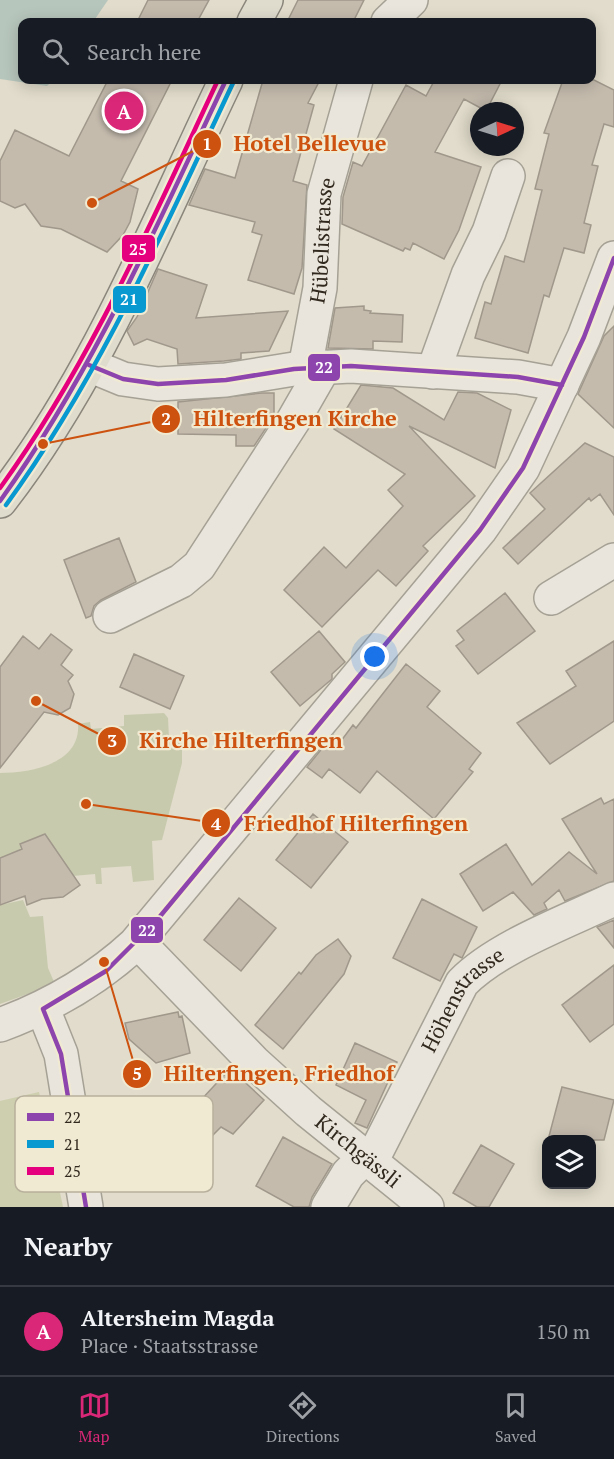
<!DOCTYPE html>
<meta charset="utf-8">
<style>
body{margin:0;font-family:"PT Serif",serif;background:#242831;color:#f1f3f6}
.controls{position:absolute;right:18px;bottom:18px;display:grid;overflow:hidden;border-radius:12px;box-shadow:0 3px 15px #0003}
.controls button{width:54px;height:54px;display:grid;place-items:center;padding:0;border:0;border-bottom:2px solid #363941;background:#171b24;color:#f1f3f6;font:30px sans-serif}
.compass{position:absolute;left:470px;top:102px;width:54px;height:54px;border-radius:50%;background:#171b24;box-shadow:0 3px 15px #0003;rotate:86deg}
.you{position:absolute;left:375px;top:657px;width:21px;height:21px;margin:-15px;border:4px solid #fff;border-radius:50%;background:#1a73e8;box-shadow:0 0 0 9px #1a73e833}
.badge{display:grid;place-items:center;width:39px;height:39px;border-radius:50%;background:#db2777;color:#fff;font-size:20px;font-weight:700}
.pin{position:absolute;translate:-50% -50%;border:3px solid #fff;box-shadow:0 2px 6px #0006}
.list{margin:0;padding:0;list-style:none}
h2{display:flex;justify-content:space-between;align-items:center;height:78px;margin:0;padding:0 24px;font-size:26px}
h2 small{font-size:20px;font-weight:400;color:#9ea1a6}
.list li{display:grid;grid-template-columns:39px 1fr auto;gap:18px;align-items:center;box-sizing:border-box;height:90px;padding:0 24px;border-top:2px solid #363941}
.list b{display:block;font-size:22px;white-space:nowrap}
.list p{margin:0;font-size:20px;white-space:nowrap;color:#9ea1a6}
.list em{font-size:20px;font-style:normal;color:#9ea1a6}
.icon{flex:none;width:33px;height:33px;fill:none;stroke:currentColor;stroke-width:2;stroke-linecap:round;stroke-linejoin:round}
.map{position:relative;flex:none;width:614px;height:1207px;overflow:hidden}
.search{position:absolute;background:#171b24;box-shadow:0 3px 15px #0003;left:18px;right:18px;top:18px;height:66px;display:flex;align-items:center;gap:15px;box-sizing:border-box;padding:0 21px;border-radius:12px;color:#9ea1a6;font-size:22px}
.sheet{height:168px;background:#171b24}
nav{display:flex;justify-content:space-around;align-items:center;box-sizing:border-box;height:84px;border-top:2px solid #363941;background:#171b24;font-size:16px;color:#9ea1a6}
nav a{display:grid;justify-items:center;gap:3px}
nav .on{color:#db2777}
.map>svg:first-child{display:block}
</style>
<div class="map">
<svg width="614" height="1207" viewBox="0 0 614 1207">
<rect width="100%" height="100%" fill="#e1dccb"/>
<path fill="#cdcfaf" d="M39,1092L63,1207H0V1101Z"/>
<path fill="#c8caae" d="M164,713L168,718L169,738H182V763L162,840L152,841L154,880L133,882L131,866L101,868L102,884H96L95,874L73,876L45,834L20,844L22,849L0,858V773C30,773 81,764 78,724L90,722L91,729L124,726V715Z
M23,900L30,917L43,916L48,968L55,984L0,1004V905Z"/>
<path fill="#b7c6bd" d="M0,0H108L93,22H22V80H53L47,86L0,79Z"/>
<path fill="#c4bbad" stroke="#a0988b" stroke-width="1.5" d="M148,0H209L197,22H137Z
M298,0H364L353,22H287Z
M108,80H172L121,181L138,189L130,222L123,235L107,252L61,229L41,226L25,204L15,208L0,201V161L15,130L69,156Z
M263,80H320L308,103L314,105L293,181L307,185L302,268L294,294L248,280L262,235L252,232L255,222L189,205L205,169L235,178Z
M427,80H502L486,111L464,99L435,152L481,167L459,230L444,259L413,243L410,250L405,248L403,251L342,224L343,197L353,162L362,166L406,85L426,96L433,83Z
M563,80H594L614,90V127L604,124L592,165L598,166L584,223L591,225L584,253L564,248L549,297L544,295L528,353L475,338L485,302L491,304L505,256L524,262L542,190L535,189L549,134L544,133Z
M158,269L207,285L196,318L288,311L269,351L241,353V359L224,361L178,364L177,349L147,339L134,345L127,331L137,317Z
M364,306V310L371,311L370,313L403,315L402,342L373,341V349L328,348L335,308Z
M614,326V428L578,394L604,336Z
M361,385L393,388L444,420L458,392L477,393L511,410L495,468L409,426L475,496L423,546L428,551L396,586L378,570L322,627L284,590L324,547L346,568L403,506L388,490L405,474L334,429Z
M262,393H274V416L254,446H236V435L178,434V402Z
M585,443L614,457V515L600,494L591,501L589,498L518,564L503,548L545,509L530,493Z
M119,538L136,582L101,600L94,606L91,616L86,618L64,560Z
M505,593L535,631L478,674L456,646L464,640L457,631Z
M319,631L345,662L332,674V679L300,706L271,672Z
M51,634L72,650L61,665L73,675L68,681L74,694L70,708L58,715L44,712L0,768V667L23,636L39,649Z
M614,641V721L550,764L517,723L576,686L566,671Z
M134,654L184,676L170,709L120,687Z
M406,664L440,691L427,707L481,753L469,769L473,772L434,819L377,771L360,793L329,769L322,778L307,767L333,735L341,741L353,725L356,728Z
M601,798L604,804L614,799V881L565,901L559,890L544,903L547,909L534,915L513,892L483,911L460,874L506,844L532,885L569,852L597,874L562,819Z
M313,814L348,842L311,888L276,860Z
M45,834L80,885L63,897L42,899L27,905L25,896L0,905V858L22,849L20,844Z
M239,898L276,928L241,971L204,940Z
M422,899L477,927L462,958L454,954L440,981L393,958Z
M614,920V948L597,927Z
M338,939L351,956L344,974L283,1049L255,1025L299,972L301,974L316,955Z
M614,965V1024L590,1042L562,1005Z
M178,1012L179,1017L182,1016L190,1053L156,1063L129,1039L125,1023Z
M355,1043L397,1062L367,1128L355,1123L366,1100L336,1085Z
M227,1072L232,1076L235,1073L264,1100L233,1134L221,1127L212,1136L195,1121L204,1112L202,1109L205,1106L200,1101Z
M562,1087L614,1100L604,1140H548Z
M283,1137L332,1164L312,1197L309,1207H294L256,1186Z
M481,1145L514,1164L489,1207H477L453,1193Z"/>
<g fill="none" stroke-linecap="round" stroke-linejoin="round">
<defs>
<g id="minor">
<path d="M388,22L411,0"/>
<path d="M89,365L123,379L158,384L226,380L294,369L351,366L518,377L562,385"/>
<path id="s1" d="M305,368L320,288L324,194L356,80"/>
<path d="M433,372L468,275L489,232L508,176"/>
<path d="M551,598L614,560"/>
<path d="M110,616L181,581L199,566L293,421L324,367"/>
<path id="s2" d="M138,942L254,1062L308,1111L427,1207"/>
<path d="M43,1009L61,1054L86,1207"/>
<path d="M0,1025C51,1006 95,981 135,944L480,530L523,468L584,337L614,258"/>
<path id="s3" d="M371,1162L462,983C497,947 568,921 614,899"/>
<path d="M328,1207L348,1174L365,1157"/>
</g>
<path id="major" d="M254,22L266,0
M0,501C98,375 157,223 226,80"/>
</defs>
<use href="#minor" stroke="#a6a195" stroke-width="36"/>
<use href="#major" stroke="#8b867b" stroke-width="36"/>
<use href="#minor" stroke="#e9e5dc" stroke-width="33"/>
<use href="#major" stroke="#dfdcce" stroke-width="33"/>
<defs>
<path id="bus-1" d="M89,365L123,379L158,384L226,380L294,369L351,366L518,377L562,385
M0,501C94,370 157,225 226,80
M86,1207L61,1054L43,1009L106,971L157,920L480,530L523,468L584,337L614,258"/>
<path id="bus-2" d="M6,505C101,374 164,229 233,83"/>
<path id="bus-3" d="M0,488C91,362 152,220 218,80"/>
</defs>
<use href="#bus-1" stroke="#f1ead2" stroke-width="9"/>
<use href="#bus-2" stroke="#f1ead2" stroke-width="9"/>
<use href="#bus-3" stroke="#f1ead2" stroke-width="9"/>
<use href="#bus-1" stroke="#8e44ad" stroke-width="4.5"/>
<use href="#bus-2" stroke="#0899d0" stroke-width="4.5"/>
<use href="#bus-3" stroke="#e5007d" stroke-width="4.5"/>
</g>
<g text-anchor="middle" stroke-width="4.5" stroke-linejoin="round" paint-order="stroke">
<g font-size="21" fill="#32291e" stroke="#f1ead2">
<text dy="7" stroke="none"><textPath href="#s1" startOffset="129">Hübelistrasse</textPath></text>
<text dy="7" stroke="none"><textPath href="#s3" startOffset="188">Höhenstrasse</textPath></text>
<text dy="7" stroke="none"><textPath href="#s2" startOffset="304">Kirchgässli</textPath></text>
</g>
</g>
<rect x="15" y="1096" width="198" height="96" rx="9" fill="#f1ead2" stroke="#b8b09c" stroke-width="1.5"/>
<rect x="27" y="1113" width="27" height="8" fill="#8e44ad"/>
<rect x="27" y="1140" width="27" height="8" fill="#0899d0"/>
<rect x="27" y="1167" width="27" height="8" fill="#e5007d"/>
<g font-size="16" fill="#32291e">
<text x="64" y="1123">22</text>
<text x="64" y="1150">21</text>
<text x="64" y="1177">25</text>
</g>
<path fill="none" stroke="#cd520f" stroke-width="2" d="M92 203L207 144M43 444L166 419M36 701L112 741M86 804L216 823M104 962L137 1074"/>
<g fill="#cd520f" stroke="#f1ead2" stroke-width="2">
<circle cx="92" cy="203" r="6"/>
<circle cx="43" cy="444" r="6"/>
<circle cx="36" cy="701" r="6"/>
<circle cx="86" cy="804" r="6"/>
<circle cx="104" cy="962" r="6"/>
<circle cx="207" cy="144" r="15"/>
<circle cx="166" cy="419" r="15"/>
<circle cx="112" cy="741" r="15"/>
<circle cx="216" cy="823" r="15"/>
<circle cx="137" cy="1074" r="15"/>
</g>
<g font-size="18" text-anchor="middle" font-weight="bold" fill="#fff">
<text x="207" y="150">1</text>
<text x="166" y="425">2</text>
<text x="112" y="747">3</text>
<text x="216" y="830">4</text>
<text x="137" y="1080">5</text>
</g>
<g font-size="22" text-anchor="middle" font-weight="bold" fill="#cd520f" stroke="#f1ead2" stroke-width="4.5" stroke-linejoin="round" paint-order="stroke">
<text x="310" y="151">Hotel Bellevue</text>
<text x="295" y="426">Hilterfingen Kirche</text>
<text x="241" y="748">Kirche Hilterfingen</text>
<text x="356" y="831">Friedhof Hilterfingen</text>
<text x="279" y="1081">Hilterfingen, Friedhof</text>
</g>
<g stroke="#f1ead2" stroke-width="2">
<rect x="121" y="234" width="35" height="29" rx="6" fill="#e5007d"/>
<rect x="112" y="285" width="35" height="29" rx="6" fill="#0899d0"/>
<rect x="307" y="353" width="34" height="29" rx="6" fill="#8e44ad"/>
<rect x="130" y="916" width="34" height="28" rx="6" fill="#8e44ad"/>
</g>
<g font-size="16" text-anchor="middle" font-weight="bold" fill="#fff">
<text x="138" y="255">25</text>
<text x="129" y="305">21</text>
<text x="324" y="373">22</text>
<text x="147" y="936">22</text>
</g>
</svg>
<div class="controls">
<button><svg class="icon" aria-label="layers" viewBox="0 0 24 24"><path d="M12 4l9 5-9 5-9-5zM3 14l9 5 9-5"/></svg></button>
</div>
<svg class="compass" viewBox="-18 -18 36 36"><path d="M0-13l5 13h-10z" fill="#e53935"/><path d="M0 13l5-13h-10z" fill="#9ea1a6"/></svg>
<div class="you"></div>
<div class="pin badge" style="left:124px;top:111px">A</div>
<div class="search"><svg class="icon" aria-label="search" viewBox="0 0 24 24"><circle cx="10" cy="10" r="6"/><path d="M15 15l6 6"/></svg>Search here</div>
</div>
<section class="sheet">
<h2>Nearby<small></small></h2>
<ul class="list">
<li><span class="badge">A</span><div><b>Altersheim Magda</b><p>Place · Staatsstrasse</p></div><em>150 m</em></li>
</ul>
</section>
<nav>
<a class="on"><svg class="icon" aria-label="map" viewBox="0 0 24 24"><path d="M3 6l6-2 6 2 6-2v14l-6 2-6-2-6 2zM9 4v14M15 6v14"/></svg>Map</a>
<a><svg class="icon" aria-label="directions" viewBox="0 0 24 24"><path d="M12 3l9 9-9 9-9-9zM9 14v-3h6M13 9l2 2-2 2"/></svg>Directions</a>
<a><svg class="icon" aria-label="saved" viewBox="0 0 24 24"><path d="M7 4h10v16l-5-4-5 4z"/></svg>Saved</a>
</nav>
